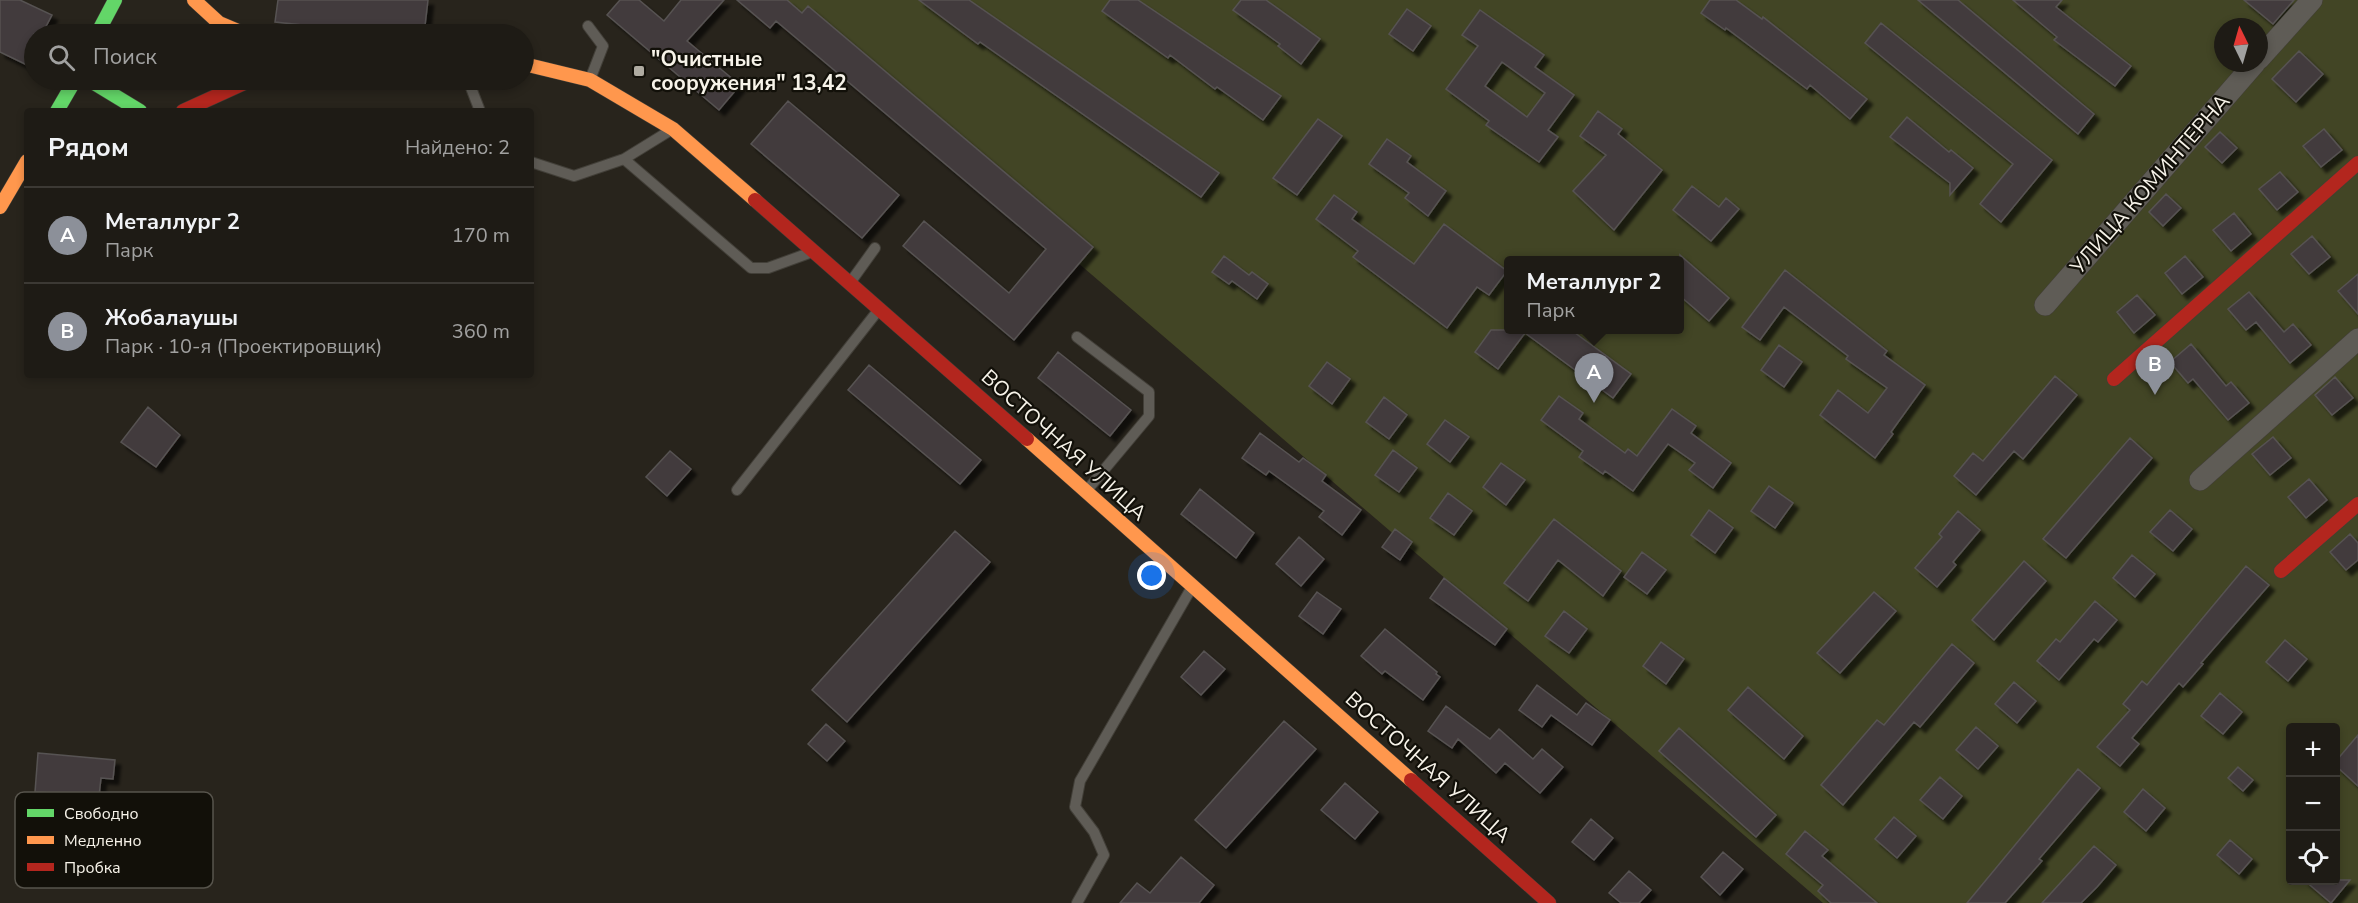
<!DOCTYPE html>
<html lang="ru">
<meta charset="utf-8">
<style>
body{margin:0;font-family:"Nunito Sans",sans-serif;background:#26241e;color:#f1f3f6}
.controls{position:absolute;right:18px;bottom:18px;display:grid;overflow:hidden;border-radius:6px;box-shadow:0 3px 9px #0003}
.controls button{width:54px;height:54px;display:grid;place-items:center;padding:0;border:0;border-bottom:2px solid #3c3934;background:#1e1b15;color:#f1f3f6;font:30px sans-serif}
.compass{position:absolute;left:2214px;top:18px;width:54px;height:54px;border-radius:50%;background:#1e1b15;box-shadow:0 3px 9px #0003;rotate:355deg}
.you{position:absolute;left:1152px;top:576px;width:21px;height:21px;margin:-15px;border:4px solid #fff;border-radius:50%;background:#1a73e8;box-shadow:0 0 0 9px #1a73e833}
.badge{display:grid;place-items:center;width:39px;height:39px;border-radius:50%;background:#8c9099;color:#fff;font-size:20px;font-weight:700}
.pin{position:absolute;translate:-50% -50px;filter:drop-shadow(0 2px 3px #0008)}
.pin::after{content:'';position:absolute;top:32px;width:21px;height:18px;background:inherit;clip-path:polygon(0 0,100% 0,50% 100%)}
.popup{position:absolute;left:1504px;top:256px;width:180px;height:78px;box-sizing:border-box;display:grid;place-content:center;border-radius:6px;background:#1e1b15;filter:drop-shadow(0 2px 4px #0005);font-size:20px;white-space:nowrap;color:#a1a1a0}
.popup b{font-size:22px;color:#f1f3f6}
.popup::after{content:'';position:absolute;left:50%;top:100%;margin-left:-12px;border:12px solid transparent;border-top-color:#1e1b15}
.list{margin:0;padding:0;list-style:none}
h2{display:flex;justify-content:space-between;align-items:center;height:78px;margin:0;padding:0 24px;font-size:26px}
h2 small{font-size:20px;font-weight:400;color:#a1a1a0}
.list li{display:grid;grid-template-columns:39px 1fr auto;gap:18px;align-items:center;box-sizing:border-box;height:96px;padding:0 24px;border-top:2px solid #3c3934}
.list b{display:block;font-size:22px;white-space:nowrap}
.list p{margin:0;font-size:20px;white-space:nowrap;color:#a1a1a0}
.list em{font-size:20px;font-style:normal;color:#a1a1a0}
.icon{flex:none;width:33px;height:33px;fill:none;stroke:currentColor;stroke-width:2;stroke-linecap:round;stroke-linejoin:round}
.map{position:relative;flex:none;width:2358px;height:903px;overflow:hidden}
.search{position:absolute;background:#1e1b15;box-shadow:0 3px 9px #0003;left:24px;top:24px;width:510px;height:66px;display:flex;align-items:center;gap:15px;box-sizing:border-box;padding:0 21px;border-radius:33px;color:#a1a1a0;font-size:22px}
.panel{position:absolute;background:#1e1b15;box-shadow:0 3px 9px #0003;left:24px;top:108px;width:510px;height:270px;border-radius:6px}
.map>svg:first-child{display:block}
</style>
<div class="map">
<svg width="2358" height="903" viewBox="0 0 2358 903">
<defs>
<filter id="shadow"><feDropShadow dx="5.5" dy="5.5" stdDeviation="1.5" flood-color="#0009"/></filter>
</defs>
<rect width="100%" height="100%" fill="#28241c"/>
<path fill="#424525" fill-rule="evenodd" d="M772,0H2358V903H1823ZM2223,27H2259V63H2223ZM1508,260H1680V330H1508ZM2290,728H2336V880H2290Z"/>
<path fill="#433b3e" stroke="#575352" stroke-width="1.5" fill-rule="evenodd" filter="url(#shadow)" d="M0,0H20L52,15L42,34H34V50L27,65L0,52Z
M278,0H428L424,34H387L275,22Z
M620,0H639L664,21L681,0H724L687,41L740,85L719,110L607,15Z
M737,0H787L802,13L808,6L1093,247L1014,340L903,246L924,221L1009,293L1046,249L776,21L770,28Z
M919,0H969L1219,173L1201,197L980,42L978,44Z
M1110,0H1138L1281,96L1263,120L1217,87L1215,89L1170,55L1168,58L1102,11Z
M1241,0H1266L1320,39L1301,64L1278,46L1280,44L1233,10Z
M1710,0H1736L1762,19L1763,17L1867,99L1850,119L1810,85L1807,89L1726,28L1725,30L1701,13Z
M1918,0H1958L2094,114L2078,134Z
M2013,0H2062L2056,7L2131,66L2115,86L2054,40L2057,37Z
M2244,0H2294L2273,24Z
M1407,9L1431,26L1413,51L1389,34Z
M1480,10L1544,55L1535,67L1574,95L1548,130L1558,137L1539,162L1486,125L1489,121L1446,89L1478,46L1462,35ZM1502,62L1545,93L1527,117L1485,86Z
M1881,23L2052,160L2001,222L1980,204L2013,164L1865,43Z
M2299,51L2323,74L2296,102L2272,79Z
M788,101L899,195L862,238L751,144Z
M1598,111L1622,129L1618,134L1662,170L1614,230L1573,191L1606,155L1580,136Z
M1907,117L1949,152L1951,150L1973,168L1950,195V183L1890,137Z
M1318,119L1342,136L1297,195L1273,178Z
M2324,129L2342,150L2321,167L2303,146Z
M2220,132L2237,148L2222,163L2205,147Z
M1387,139L1411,156L1407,162L1446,191L1428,216L1405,198L1409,193L1369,164Z
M2280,172L2298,192L2277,210L2259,189Z
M1692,186L1719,207L1726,198L1739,209L1711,241L1673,210Z
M2166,194L2181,208L2163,226L2149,212Z
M1334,195L1357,212L1352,219L1414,264L1444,224L1507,271L1489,295L1477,287L1447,328L1353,257L1358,251L1316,219Z
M2234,213L2251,234L2231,251L2213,230Z
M2312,236L2330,257L2309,274L2291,254Z
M1680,255L1729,298L1709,321L1680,296Z
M1224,256L1249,275L1252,272L1268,284L1257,299L1232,281L1229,284L1212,272Z
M2185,256L2203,277L2182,294L2165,273Z
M1785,270L1887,351L1884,355L1925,385L1891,432L1893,434L1875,458L1820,415L1838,390L1868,413L1887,388L1846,359L1848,356L1784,307L1760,340L1742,327Z
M2358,274V314L2338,291Z
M2249,292L2284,332L2293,324L2311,345L2290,363L2256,322L2246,330L2228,309Z
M2137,295L2155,315L2134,333L2117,312Z
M1491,330H1571L1631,374L1613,398L1525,333L1498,369L1475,352Z
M2191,344L2226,386L2231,382L2249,403L2228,420L2193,379L2188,383L2170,362Z
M1779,345L1802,362L1784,387L1761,370Z
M1058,352L1131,410L1110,436L1038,378Z
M1327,362L1350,379L1332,404L1309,386Z
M869,365L981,460L960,484L848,390Z
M2055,376L2077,395L2023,459L2014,451L1976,495L1954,476L1973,453L1983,461Z
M2335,377L2353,398L2332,415L2315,395Z
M1559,396L1583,413L1579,419L1625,453L1628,449L1637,456L1672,409L1696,426L1691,433L1731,463L1713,488L1689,470L1695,463L1668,444L1633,491L1605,471L1603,474L1579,457L1583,451L1541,420Z
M1384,397L1407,415L1389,439L1366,422Z
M148,407L180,435L156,467L121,442Z
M1445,420L1469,437L1450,462L1427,444Z
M1260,433L1299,462L1303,458L1326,475L1322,481L1361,510L1342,535L1319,517L1324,511L1269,471L1266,475L1242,458Z
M2273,437L2291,458L2270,475L2252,454Z
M2130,438L2152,458L2066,558L2043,539Z
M1393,450L1417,468L1399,492L1375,475Z
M670,451L691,469L667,496L646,477Z
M1501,463L1525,480L1506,505L1483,487Z
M2309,479L2327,500L2306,518L2288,497Z
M1769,486L1793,503L1775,528L1751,511Z
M1200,489L1254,533L1236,558L1181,514Z
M1448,493L1472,511L1454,535L1430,518Z
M1709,510L1733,528L1715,553L1691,535Z
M2170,510L2192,529L2173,551L2150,532Z
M1958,511L1980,530L1953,562L1956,565L1937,587L1915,568L1942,537L1939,534Z
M1554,519L1621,571L1603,596L1558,560L1528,601L1504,583Z
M1395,529L1412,542L1400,560L1382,547Z
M955,531L990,562L847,722L812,690Z
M2350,534L2358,543V560L2346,570L2330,552Z
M1299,537L1324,559L1301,586L1276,564Z
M1642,552L1666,570L1647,594L1624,577Z
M2132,555L2155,574L2135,597L2113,578Z
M2024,561L2046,581L1994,640L1972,620Z
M2246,566L2269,585L2201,663L2203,664L2183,687L2179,683L2132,738L2139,744L2120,766L2097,747L2130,710L2123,704L2142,681L2147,685Z
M1444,578L1507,629L1495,645L1430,598Z
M1317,592L1341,609L1323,634L1299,616Z
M1874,592L1896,611L1840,673L1817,653Z
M2095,601L2117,620L2098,642L2094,639L2059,680L2037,661L2056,639L2060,642Z
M1564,611L1587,629L1569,653L1545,636Z
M1385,629L1437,672L1436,674L1440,677L1423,700L1385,671L1382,674L1361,656Z
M2285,640L2307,659L2288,681L2266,662Z
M1661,642L1684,659L1666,684L1643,666Z
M1952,644L1974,663L1920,727L1914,722L1843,805L1821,785L1877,720L1884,725Z
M1204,651L1225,669L1201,695L1181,677Z
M2014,682L2036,701L2017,723L1995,704Z
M1537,685L1577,715L1586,703L1610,720L1592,745L1551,715L1542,727L1519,710Z
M1748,687L1803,736L1784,759L1728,710Z
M2220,693L2242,712L2223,734L2201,716Z
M1446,706L1490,739L1499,729L1533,759L1542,749L1563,767L1540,793L1505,763L1496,773L1458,739L1452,748L1428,731Z
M1284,721L1316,749L1226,848L1195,820Z
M826,724L845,741L827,761L808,744Z
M1976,727L1998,746L1978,769L1956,750Z
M1679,728L1776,815L1756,837L1659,751Z
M2358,735V786L2336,766V761Z
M38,753L115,760L113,779L101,778L99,796L35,792Z
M2238,767L2253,780L2243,791L2228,778Z
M2078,769L2100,788L2039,859L2042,861L2005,903H1967Z
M1940,777L1962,796L1943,819L1920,800Z
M1345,783L1378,812L1355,839L1321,810Z
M2143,789L2165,808L2146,831L2124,812Z
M1894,817L1916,836L1897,858L1875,839Z
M1591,819L1613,838L1594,860L1572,842Z
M1805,831L1828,850L1822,856L1877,903H1831L1818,891L1823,885L1786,854Z
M2230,840L2252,859L2239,874L2217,855Z
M2094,846L2116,865L2097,887L2081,903H2042Z
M1723,852L1743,869L1720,895L1701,877Z
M1181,857L1214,885L1199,903H1120L1137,883L1150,893Z
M1629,871L1651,890L1639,903H1621L1609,893Z
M2304,880H2350L2331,903Z"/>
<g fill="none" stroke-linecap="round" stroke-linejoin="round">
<defs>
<path id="lane" d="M588,26L603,46L591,77
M468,80L480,111
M624,159L751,268H768L812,252
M531,162L574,176L624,159L671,130
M852,280L875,248
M1077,337L1149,392V416L1088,489
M737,490L880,308
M1077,903L1104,855L1094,832L1075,807L1080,781L1192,587"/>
<path id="street" d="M2259,59L2312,0
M2045,305L2255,63
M2200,480L2358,339"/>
<path id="fast" d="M97,34L115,0
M89,80L140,111
M57,111L75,80"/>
<path id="slow" d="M194,0L219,23L245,34
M524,64L590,80L673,129L755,200
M0,207L27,161
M1027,439L1411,780"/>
<path id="jam" d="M183,111L251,80
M755,200L1027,439
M2114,379L2358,163
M2281,571L2358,504
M1411,780L1549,903"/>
</defs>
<use href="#lane" stroke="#423f38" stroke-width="12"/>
<use href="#street" stroke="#423f38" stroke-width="22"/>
<use href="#fast" stroke="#423f38" stroke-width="15"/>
<use href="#slow" stroke="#423f38" stroke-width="15"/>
<use href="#jam" stroke="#423f38" stroke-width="15"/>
<use href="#lane" stroke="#5f5c56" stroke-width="10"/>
<use href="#street" stroke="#5f5c56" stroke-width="21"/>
<use href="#fast" stroke="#63d668" stroke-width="14"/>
<use href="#slow" stroke="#ff974d" stroke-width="14"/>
<use href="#jam" stroke="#b3261e" stroke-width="14"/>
</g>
<rect fill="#afaba1" stroke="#121009" stroke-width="2" x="633" y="65" width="12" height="12" rx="3"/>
<g text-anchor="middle" stroke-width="4.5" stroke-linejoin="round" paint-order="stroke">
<g font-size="21" font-weight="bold" fill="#f7f3e9" stroke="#121009" text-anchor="start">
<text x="651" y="66">"Очистные<tspan x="651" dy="24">сооружения" 13,42</tspan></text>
</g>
<g font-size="21" fill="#f7f3e9" stroke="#121009">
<text transform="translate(2150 184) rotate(-49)" y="7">УЛИЦА КОМИНТЕРНА</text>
<text transform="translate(1064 445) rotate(42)" y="7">ВОСТОЧНАЯ УЛИЦА</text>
<text transform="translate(1428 767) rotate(42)" y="7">ВОСТОЧНАЯ УЛИЦА</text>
</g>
</g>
<rect x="15" y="792" width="198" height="96" rx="9" fill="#121009" stroke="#57544c" stroke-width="1.5"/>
<rect x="27" y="809" width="27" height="8" fill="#63d668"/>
<rect x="27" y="836" width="27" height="8" fill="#ff974d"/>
<rect x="27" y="863" width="27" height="8" fill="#b3261e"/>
<g font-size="16" fill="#f7f3e9">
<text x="64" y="819">Свободно</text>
<text x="64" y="846">Медленно</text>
<text x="64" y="873">Пробка</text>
</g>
</svg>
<div class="controls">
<button>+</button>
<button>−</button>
<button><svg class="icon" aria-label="locate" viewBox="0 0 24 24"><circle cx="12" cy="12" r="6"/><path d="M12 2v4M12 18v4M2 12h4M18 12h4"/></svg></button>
</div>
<svg class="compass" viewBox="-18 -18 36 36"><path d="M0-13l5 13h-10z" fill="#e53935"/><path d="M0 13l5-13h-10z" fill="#a1a1a0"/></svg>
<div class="you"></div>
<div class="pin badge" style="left:1594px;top:403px">A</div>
<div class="popup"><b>Металлург 2</b>Парк</div>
<div class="pin badge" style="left:2155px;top:395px">B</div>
<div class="search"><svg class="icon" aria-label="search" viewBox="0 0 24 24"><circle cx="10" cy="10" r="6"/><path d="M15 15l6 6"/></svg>Поиск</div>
<section class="panel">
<h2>Рядом<small>Найдено: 2</small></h2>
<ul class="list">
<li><span class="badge">A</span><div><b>Металлург 2</b><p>Парк</p></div><em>170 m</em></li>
<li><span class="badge">B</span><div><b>Жобалаушы</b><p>Парк · 10-я (Проектировщик)</p></div><em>360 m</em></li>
</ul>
</section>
</div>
